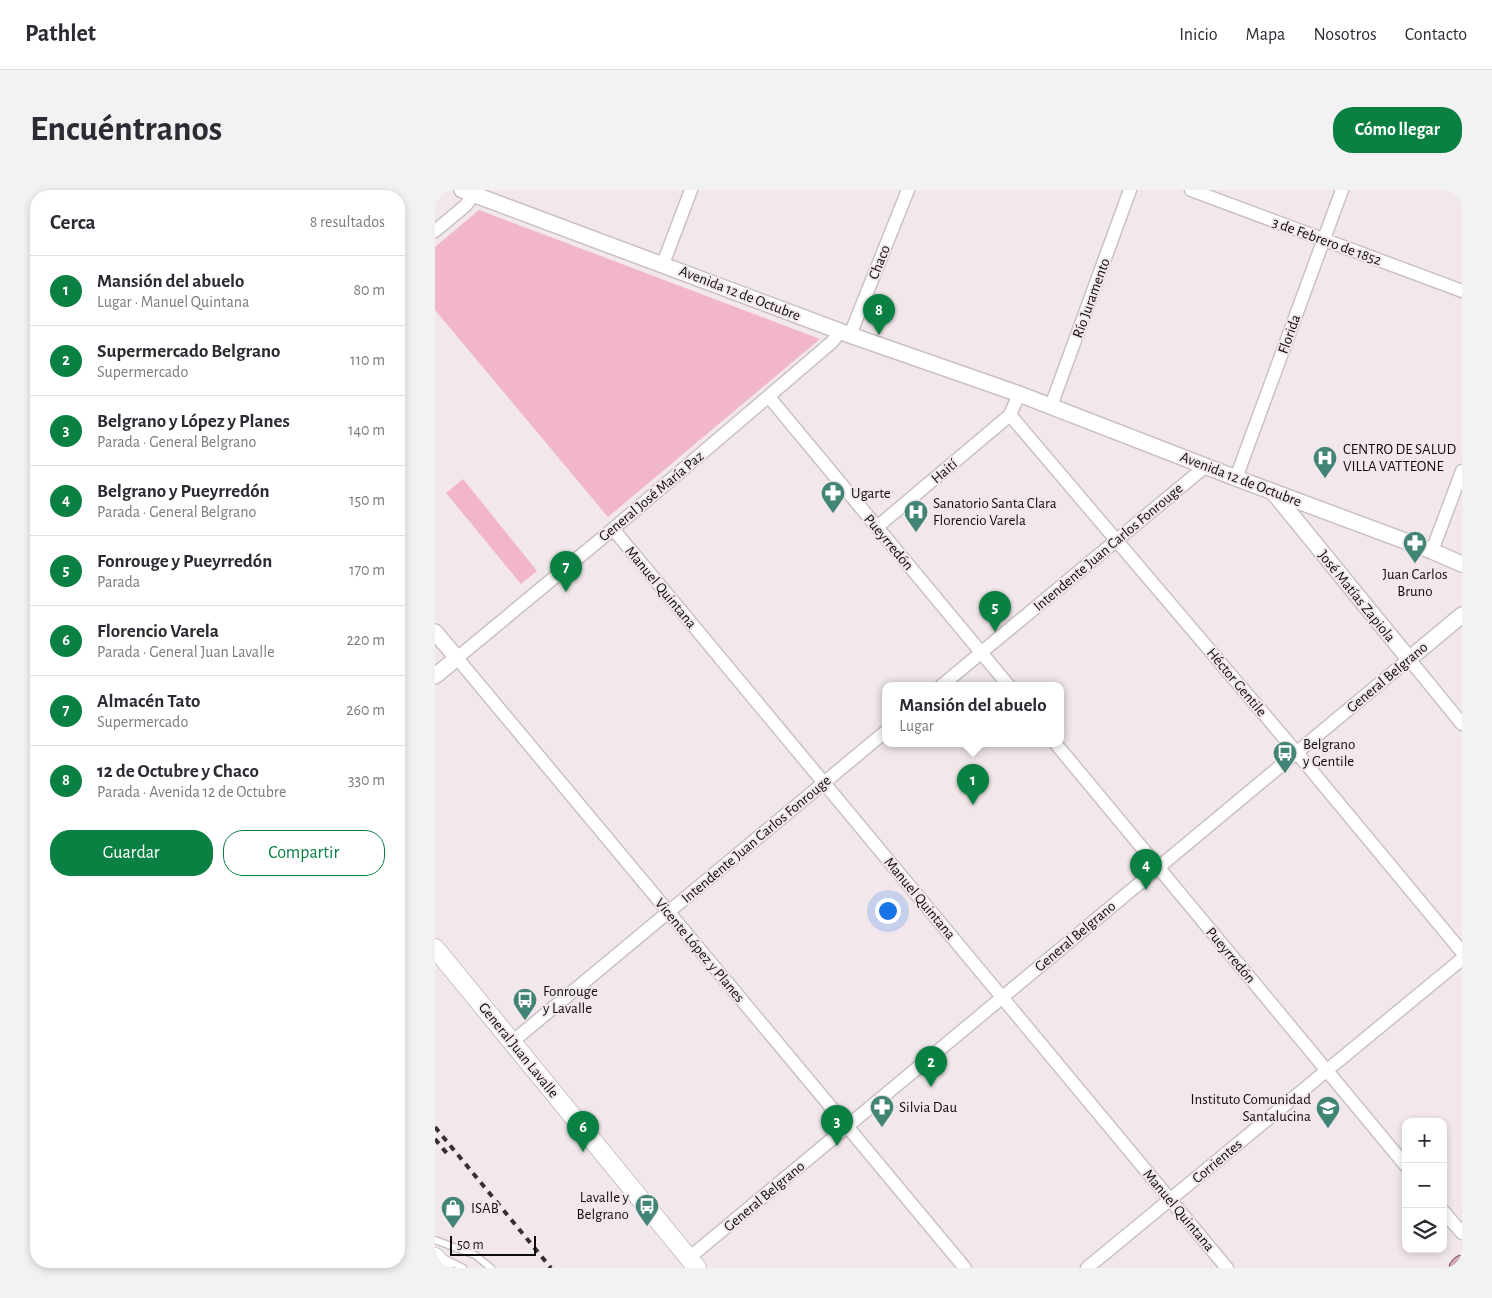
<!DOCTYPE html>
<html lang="es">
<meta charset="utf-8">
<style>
body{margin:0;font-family:"Alegreya Sans",sans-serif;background:#f2f2f3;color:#2b2b33}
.controls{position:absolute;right:15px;bottom:15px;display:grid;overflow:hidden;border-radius:10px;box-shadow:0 2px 8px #0003}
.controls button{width:45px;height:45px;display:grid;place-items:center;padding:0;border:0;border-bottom:1px solid #e1e1e2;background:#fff;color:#2b2b33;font:25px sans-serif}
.scale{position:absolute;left:15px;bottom:12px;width:86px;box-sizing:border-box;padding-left:5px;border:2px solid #100d0e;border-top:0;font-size:14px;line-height:18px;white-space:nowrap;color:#100d0e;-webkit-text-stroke:4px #f2e8eb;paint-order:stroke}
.you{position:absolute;left:452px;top:720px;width:18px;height:18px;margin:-12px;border:4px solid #fff;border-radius:50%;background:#1a73e8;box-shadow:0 0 0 8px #1a73e833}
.badge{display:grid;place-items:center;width:32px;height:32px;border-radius:50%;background:#0b8043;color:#fff;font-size:16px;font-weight:700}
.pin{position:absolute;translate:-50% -41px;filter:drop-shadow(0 1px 2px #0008)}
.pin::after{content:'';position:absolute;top:26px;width:18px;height:15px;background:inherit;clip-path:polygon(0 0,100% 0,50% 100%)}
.popup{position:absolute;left:447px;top:492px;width:182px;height:65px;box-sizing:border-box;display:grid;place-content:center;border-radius:10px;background:#fff;filter:drop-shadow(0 1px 4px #0005);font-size:16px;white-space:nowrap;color:#7c7c81}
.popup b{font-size:19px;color:#2b2b33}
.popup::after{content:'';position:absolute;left:50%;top:100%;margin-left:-10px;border:10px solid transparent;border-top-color:#fff}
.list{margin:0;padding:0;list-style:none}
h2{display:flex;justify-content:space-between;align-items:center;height:65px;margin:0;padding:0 20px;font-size:21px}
h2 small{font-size:16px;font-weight:400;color:#7c7c81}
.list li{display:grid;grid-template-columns:32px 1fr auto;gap:15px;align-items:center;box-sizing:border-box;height:70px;padding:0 20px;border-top:1px solid #e1e1e2}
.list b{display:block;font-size:19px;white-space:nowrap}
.list p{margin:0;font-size:16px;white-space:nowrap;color:#7c7c81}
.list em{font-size:16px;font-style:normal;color:#7c7c81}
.actions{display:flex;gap:10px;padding:15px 20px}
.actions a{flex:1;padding:11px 0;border:1px solid #0b8043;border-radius:20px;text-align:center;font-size:18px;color:#0b8043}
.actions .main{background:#0b8043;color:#fff}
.icon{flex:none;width:28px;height:28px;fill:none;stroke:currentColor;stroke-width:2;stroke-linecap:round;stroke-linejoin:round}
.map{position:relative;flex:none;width:1027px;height:1078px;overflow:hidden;border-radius:20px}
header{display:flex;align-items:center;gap:30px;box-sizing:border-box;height:70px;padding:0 25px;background:#fff;border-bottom:1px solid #e1e1e2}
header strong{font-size:24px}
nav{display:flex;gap:28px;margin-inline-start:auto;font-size:18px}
.intro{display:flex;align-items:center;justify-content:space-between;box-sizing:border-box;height:120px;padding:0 30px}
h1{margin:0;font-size:35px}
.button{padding:12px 22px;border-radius:20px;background:#0b8043;color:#fff;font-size:18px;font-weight:700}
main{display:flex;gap:30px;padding:0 30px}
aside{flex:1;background:#fff;border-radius:20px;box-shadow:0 2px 8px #0003}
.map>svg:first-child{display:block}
</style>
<header>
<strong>Pathlet</strong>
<nav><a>Inicio</a><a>Mapa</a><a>Nosotros</a><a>Contacto</a></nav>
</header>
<div class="intro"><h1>Encuéntranos</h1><a class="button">Cómo llegar</a></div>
<main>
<aside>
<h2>Cerca<small>8 resultados</small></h2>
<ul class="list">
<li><span class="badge">1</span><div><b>Mansión del abuelo</b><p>Lugar · Manuel Quintana</p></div><em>80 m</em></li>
<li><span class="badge">2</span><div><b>Supermercado Belgrano</b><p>Supermercado</p></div><em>110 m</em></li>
<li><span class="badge">3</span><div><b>Belgrano y López y Planes</b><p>Parada · General Belgrano</p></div><em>140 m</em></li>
<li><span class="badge">4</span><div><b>Belgrano y Pueyrredón</b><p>Parada · General Belgrano</p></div><em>150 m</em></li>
<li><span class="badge">5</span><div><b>Fonrouge y Pueyrredón</b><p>Parada</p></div><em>170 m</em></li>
<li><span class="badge">6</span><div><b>Florencio Varela</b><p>Parada · General Juan Lavalle</p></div><em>220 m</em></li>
<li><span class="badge">7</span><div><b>Almacén Tato</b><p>Supermercado</p></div><em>260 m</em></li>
<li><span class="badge">8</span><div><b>12 de Octubre y Chaco</b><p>Parada · Avenida 12 de Octubre</p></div><em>330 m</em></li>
</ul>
<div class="actions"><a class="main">Guardar</a><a>Compartir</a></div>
</aside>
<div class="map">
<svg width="1027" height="1078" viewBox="0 0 1027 1078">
<rect width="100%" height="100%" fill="#f2e8eb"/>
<path fill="#f1b6ca" d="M44,20L385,149L173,327L0,120V57Z
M28,289L102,381L86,394L11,303Z"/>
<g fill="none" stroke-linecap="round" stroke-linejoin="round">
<defs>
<path id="service" d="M0,1050L40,1065L56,1078
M8,1068L28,1078"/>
<path id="minor" d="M756,0L1027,101
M0,41L30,16L43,0
M228,74L256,0
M406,141L397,152L178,339L22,468L530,1078
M415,145L473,0
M334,207L574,496
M616,216L695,0
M575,225L862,563L1027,762
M801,288L907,0
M442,337L575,225L584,204
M178,339L792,1078
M997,361L1027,281
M506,496L771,276
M621,554L971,976
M77,852L450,542
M1008,1021L1027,1043
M254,1068L974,469L1027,534
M652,1078L1027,769"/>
<path id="tertiary" d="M27,0L415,145L584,204L801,288L997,361L1027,374
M838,302L974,469L1027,425
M0,442L22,468L0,486"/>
<path id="secondary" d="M0,758L262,1078
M0,1067L9,1078"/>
<path id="primary" d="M1024,1078L1027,1075"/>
</defs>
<use href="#service" stroke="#cbc1c4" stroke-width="9"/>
<use href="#minor" stroke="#cbc1c4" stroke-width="15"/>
<use href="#tertiary" stroke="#cbc1c4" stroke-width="18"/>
<use href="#secondary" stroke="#cbc1c4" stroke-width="20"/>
<use href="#primary" stroke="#825263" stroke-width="21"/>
<use href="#service" stroke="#fff" stroke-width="6"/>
<use href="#minor" stroke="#fff" stroke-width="12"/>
<use href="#tertiary" stroke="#fff" stroke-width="15"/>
<use href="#secondary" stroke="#fff" stroke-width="18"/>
<use href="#primary" stroke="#d9adbd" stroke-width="19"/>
<path stroke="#342f31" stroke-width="4" stroke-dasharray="6 6" stroke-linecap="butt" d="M0,937L116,1078
M0,949L14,966"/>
</g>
<defs>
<symbol id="hospital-pin" viewBox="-11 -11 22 30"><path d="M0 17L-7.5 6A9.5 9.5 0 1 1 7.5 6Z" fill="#428576" stroke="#f2e8eb"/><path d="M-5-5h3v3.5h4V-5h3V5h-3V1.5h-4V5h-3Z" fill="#fff"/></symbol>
<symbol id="pharmacy-pin" viewBox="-11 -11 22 30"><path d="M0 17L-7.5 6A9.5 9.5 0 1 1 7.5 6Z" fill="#428576" stroke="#f2e8eb"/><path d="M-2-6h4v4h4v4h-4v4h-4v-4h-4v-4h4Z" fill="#fff"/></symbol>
<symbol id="bus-pin" viewBox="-11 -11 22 30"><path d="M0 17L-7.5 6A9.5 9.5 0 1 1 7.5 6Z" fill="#428576" stroke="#f2e8eb"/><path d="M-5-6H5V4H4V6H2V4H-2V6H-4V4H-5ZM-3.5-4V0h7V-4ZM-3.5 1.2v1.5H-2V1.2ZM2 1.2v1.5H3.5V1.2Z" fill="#fff"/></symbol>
<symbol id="school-pin" viewBox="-11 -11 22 30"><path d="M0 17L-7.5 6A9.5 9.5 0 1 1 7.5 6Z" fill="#428576" stroke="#f2e8eb"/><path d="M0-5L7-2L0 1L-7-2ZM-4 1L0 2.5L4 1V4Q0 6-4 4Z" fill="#fff"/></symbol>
<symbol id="shop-pin" viewBox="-11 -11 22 30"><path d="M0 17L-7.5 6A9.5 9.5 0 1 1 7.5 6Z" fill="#428576" stroke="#f2e8eb"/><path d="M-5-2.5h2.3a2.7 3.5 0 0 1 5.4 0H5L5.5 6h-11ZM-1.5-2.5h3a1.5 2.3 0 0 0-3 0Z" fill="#fff"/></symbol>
</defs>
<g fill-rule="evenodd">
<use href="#hospital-pin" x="876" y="254" width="28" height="38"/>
<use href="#pharmacy-pin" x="384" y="289" width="28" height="38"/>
<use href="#hospital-pin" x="467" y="308" width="28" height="38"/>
<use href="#pharmacy-pin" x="966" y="339" width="28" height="38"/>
<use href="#bus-pin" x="836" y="549" width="28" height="38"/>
<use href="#bus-pin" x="76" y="796" width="28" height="38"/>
<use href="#pharmacy-pin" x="433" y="903" width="28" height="38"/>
<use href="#school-pin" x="879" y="904" width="28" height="38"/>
<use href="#bus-pin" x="198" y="1002" width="28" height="38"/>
<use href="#shop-pin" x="4" y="1004" width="28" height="38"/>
</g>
<g text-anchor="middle" stroke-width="4" stroke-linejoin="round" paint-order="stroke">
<g font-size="15" fill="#100d0e" stroke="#f2e8eb">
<text transform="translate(892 51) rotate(20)" y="5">3 de Febrero de 1852</text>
<text transform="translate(444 72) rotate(-68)" y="5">Chaco</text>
<text transform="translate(305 103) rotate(21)" y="5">Avenida 12 de Octubre</text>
<text transform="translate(656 108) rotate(-70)" y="5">Río Juramento</text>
<text transform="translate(854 144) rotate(-70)" y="5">Florida</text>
<text transform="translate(509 281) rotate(-40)" y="5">Haití</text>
<text transform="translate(806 289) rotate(21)" y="5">Avenida 12 de Octubre</text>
<text transform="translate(216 306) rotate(-40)" y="5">General José María Paz</text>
<text transform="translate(454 352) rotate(50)" y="5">Pueyrredón</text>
<text transform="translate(673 357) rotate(-40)" y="5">Intendente Juan Carlos Fonrouge</text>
<text transform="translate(226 397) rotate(50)" y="5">Manuel Quintana</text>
<text transform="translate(922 406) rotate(51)" y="5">José Matías Zapiola</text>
<text transform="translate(952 487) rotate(-40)" y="5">General Belgrano</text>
<text transform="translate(802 492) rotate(50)" y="5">Héctor Gentile</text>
<text transform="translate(321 649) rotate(-40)" y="5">Intendente Juan Carlos Fonrouge</text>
<text transform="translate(485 708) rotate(50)" y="5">Manuel Quintana</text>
<text transform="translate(640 746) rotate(-40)" y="5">General Belgrano</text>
<text transform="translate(265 760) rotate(50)" y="5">Vicente López y Planes</text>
<text transform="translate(796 765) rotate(50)" y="5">Pueyrredón</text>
<text transform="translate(84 860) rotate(51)" y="5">General Juan Lavalle</text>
<text transform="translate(782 971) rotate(-40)" y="5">Corrientes</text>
<text transform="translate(329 1006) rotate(-40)" y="5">General Belgrano</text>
<text transform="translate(744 1020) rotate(50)" y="5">Manuel Quintana</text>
</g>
<g font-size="15" fill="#100d0e" stroke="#f2e8eb" text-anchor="start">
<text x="908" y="264">CENTRO DE SALUD<tspan x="908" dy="17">VILLA VATTEONE</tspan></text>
<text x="416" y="308">Ugarte</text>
<text x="498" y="318">Sanatorio Santa Clara<tspan x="498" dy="17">Florencio Varela</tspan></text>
<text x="980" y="389" text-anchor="middle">Juan Carlos<tspan x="980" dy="17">Bruno</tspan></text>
<text x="868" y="559">Belgrano<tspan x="868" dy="17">y Gentile</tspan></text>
<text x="108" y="806">Fonrouge<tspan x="108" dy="17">y Lavalle</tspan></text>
<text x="876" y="914" text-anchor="end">Instituto Comunidad<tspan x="876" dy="17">Santalucina</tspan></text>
<text x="464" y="922">Silvia Dau</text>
<text x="194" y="1012" text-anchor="end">Lavalle y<tspan x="194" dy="17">Belgrano</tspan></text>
<text x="36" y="1023">ISAB</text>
</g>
</g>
</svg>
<div class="controls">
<button>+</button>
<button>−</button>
<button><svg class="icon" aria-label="layers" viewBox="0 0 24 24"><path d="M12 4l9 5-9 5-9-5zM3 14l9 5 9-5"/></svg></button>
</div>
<div class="scale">50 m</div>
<div class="you"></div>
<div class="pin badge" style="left:538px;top:615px">1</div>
<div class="popup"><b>Mansión del abuelo</b>Lugar</div>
<div class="pin badge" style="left:496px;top:897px">2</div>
<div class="pin badge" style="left:402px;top:956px">3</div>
<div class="pin badge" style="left:711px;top:700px">4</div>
<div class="pin badge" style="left:560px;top:442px">5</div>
<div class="pin badge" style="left:148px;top:962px">6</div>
<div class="pin badge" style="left:131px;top:402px">7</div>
<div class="pin badge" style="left:444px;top:145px">8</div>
</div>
</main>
